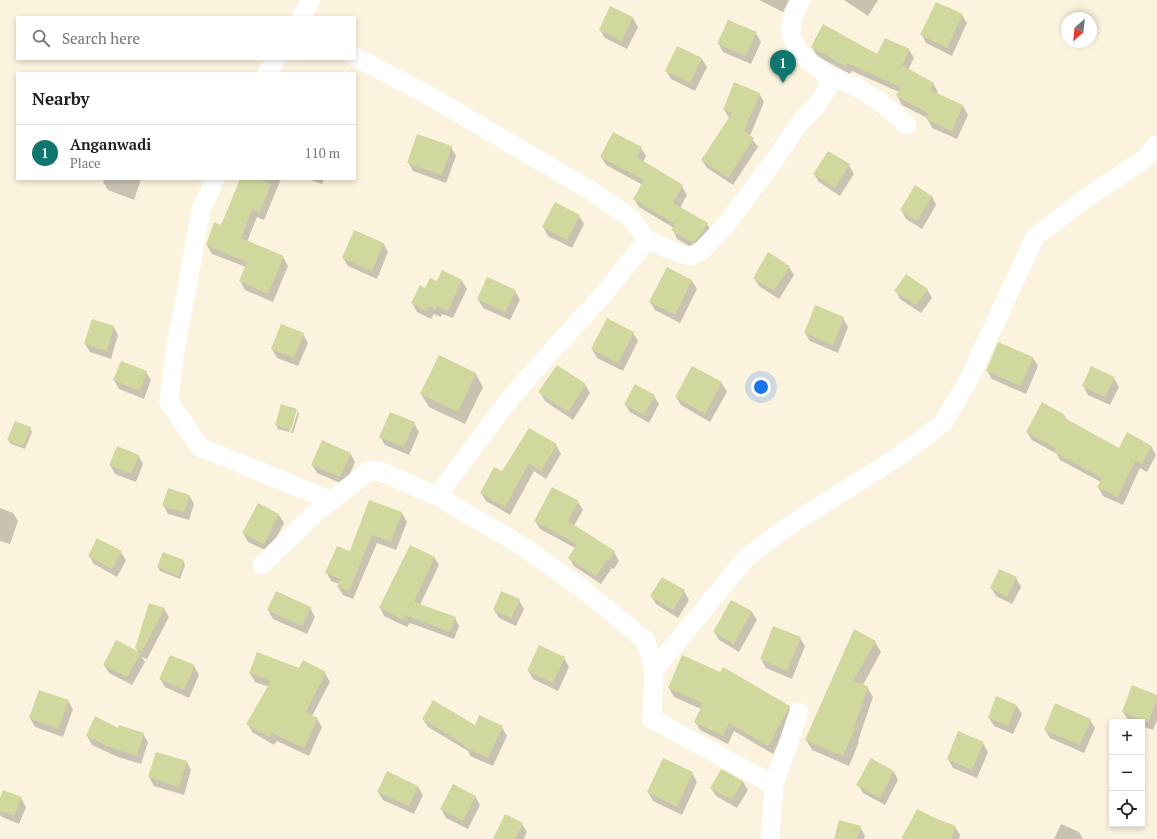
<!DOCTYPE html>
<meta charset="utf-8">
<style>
body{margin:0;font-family:"PT Serif",serif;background:#f2f2f2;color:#202124}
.controls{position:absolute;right:12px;bottom:12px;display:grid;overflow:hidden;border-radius:0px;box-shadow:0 2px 6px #0003}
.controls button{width:36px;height:36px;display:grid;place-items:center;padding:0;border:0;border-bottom:1px solid #e0e0e0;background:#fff;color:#202124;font:20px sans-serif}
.compass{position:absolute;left:1061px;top:12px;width:36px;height:36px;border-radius:50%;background:#fff;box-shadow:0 2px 6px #0003;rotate:207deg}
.you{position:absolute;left:761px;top:387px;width:14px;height:14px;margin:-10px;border:3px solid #fff;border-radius:50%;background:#1a73e8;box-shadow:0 0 0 6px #1a73e833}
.badge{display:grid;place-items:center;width:26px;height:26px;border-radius:50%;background:#0f766e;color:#fff;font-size:13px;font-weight:700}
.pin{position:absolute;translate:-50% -33px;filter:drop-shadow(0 1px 2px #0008)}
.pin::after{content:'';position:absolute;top:21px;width:14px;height:12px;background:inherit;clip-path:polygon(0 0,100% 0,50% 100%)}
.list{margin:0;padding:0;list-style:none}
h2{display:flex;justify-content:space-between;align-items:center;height:52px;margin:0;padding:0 16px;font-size:17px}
h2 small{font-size:13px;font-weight:400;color:#757577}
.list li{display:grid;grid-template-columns:26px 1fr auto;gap:12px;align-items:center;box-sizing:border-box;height:56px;padding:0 16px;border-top:1px solid #e0e0e0}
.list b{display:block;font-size:15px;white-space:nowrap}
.list p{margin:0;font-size:13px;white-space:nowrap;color:#757577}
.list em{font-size:13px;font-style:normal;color:#757577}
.icon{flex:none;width:22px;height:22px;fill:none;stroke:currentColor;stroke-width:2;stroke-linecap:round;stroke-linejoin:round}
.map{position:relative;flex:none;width:1157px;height:839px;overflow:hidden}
.search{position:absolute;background:#fff;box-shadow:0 2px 6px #0003;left:16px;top:16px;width:340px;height:44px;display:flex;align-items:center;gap:10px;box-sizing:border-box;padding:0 14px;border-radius:0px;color:#757577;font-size:15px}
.panel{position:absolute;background:#fff;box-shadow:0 2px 6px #0003;left:16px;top:72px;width:340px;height:108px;border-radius:0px}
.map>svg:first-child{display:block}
</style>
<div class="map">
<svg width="1157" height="839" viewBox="0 0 1157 839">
<rect width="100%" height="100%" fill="#fcf3de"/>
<path fill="#0003" d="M759,0H789L783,12Z
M844,0H878L868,16Z
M611,8L633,18L638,27L627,49L605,38L600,30Z
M962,15L967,23L952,56L926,43L922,35Z
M756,33L761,42L751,64L723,52L719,44Z
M812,47L878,56L909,50L914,58L908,70L933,83L938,92L937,94L963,106L968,115L957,139L932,128L927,118L902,105L897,96L899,92L852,71L850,74L817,56Z
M702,59L707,67L695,91L671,79L666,71Z
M759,93L764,102L750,136L758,147L733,185L707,168L702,160L729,118L724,109Z
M451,147L456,156L446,183L413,171L408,162Z
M641,148L646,156L643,162L682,186L687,195L680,208L707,224L712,232L698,251L677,239L673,230L674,228L639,207L634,199L643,185L606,165L601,157Z
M849,165L854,174L840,196L819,182L814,174Z
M104,179H141L134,200L108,190L103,182Z
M241,179H281L264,220L257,217L247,242L283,257L288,266L273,302L245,290L240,281L246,267L212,254L207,245L222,226Z
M308,179H324L322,184Z
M932,196L936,205L922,229L906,219L901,210Z
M579,216L584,224L572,248L548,236L543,227Z
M383,243L388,252L377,279L348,266L343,258Z
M789,267L794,275L779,299L759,286L754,278Z
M667,268L692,281L697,289L680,323L655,310L650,302Z
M462,281L467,289L453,318L442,314L441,317L434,314L431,319L417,312L412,303L426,289L437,282Z
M927,289L932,298L921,313L900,299L896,291Z
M515,291L520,300L510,320L483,308L478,299Z
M843,318L848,327L838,353L810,341L805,333Z
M114,327L118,335L111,359L90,352L85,344Z
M633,333L638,341L623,371L597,358L592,349Z
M303,334L308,343L298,366L277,358L272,349Z
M999,343L1033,358L1038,366L1026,394L992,379L987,371Z
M440,356L476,374L483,387L465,424L429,407L421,394Z
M693,367L722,383L727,392L710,422L681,405L676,397Z
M146,372L151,380L144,399L119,389L114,380Z
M1114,378L1119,387L1110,405L1088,395L1083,386Z
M585,385L590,393L573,420L545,401L540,392Z
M654,396L659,404L649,423L630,412L625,404Z
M297,410L299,414L293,433H291L298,411H296L289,432L278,429L276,425Z
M1064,415L1067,420L1119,449L1151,446L1156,455L1147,472L1140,468L1123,505L1103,496L1098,487L1101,482L1060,460L1057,454L1032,440L1027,432Z
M414,423L419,432L409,455L385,445L380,437Z
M30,428L32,432L25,449L11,444L8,440Z
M556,445L561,454L546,479L534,471L510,515L486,501L481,493L503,473Z
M350,453L355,462L345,485L317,473L312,465Z
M138,455L143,464L136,482L115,474L110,465Z
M189,495L194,504L189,520L168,514L164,506Z
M370,501L402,513L407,522L396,550L377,543L353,599L343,595L338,587L339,584L331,581L327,573L351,553Z
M578,502L583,510L574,526L614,552L619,561L614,569L612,568L601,584L574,566L569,558L575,548L540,529L535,521Z
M0,508L13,513L18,521L10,544L0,541Z
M279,515L284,523L269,552L248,542L243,533Z
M121,552L126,560L117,577L94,564L89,556Z
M434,557L439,565L420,605L455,618L459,626L454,639L410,623L407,627L384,616L380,608Z
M183,561L185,565L180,579L160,571L158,567Z
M1016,578L1021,587L1012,604L996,596L991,588Z
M684,591L689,600L678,618L656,604L651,596Z
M519,600L524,609L516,626L499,618L494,610Z
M732,601L752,612L757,620L739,652L719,640L714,632Z
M310,608L315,617L307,634L273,619L268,610Z
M164,609L169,617L147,659L142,657L145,662L132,685L109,673L104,665L139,653L136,648Z
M774,627L800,638L805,646L792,679L766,668L761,659Z
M875,642L881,652L863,685L867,687L873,697L858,741L859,742L849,766L812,750L806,740Z
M564,658L569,667L558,691L533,679L528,670Z
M194,666L199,675L189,698L165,687L160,679Z
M299,669L325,673L330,682L312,716L317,719L322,727L309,756L277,741L274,745L252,732L248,724L269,687L255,682L250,673Z
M669,688L789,707L794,715L773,754L734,731L728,744L700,730L695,722L701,709L674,697Z
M1157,696V720L1153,730L1142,726V722H1132L1128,720L1123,712Z
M68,701L73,709L63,737L35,727L30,718Z
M1017,706L1022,714L1013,734L994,726L989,718Z
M423,719L475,726L502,727L507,736L493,766L470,756L468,751L428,727Z
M1090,720L1095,728L1084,753L1050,738L1045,730Z
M119,729L143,734L148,742L141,764L118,757L92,745L87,736Z
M983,743L988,752L977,778L953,768L948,759Z
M156,753L187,762L191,770L184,795L154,786L149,777Z
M722,770L743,782L748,790L737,808L716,796L711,788Z
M894,772L898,780L885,805L863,793L858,785Z
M692,773L697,782L682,815L653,801L648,792Z
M418,787L423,795L414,814L383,800L378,792Z
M475,796L480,805L468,829L446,818L441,809Z
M21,798L26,807L19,824L2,817L0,815V801Z
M936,820L955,827L960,835L959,839H905Z
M522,824L527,832L524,839H494Z
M1061,824L1079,832L1083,839H1054Z
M860,827L865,836L864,839H835Z"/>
<path fill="#d1d89e" d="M936,2L963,14L947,48L920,35Z
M610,6L633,17L622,41L599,30Z
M728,20L757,32L746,56L717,44Z
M823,24L877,54L885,38L910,49L902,65L934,83L930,90L963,105L952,131L926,119L928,113L896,96L900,87L847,63L845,66L811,47Z
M677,46L702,58L690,83L665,71Z
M734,82L760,93L744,131L754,138L728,178L701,160L732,113L723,110Z
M613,132L642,147L637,157L683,185L673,203L708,223L699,237L693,243L671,230L675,224L633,199L644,180L600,157Z
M417,134L452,146L442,175L407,163Z
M828,151L850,164L835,188L813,174Z
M240,179H259L271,184L260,212L252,209L241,238L284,256L268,294L239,281L247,262L206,245L214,222L221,225Z
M915,185L932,196L917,221L900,210Z
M555,202L580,215L567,240L542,227Z
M354,230L384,243L372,271L342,258Z
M768,252L790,266L774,291L753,278Z
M667,267L692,280L675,315L649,302Z
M442,270L462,280L448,311L437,306L436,309L429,306L426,311L411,303L420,285L425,288L430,278L437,281Z
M906,274L928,289L916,305L894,291Z
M487,277L516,290L505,312L477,299Z
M815,305L844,317L833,345L804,333Z
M607,318L634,332L618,363L591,349Z
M92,319L114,326L107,351L84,344Z
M281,324L304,333L294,358L271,349Z
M998,342L1033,357L1021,386L986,371Z
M439,355L476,373L458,412L420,394Z
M121,361L147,371L140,391L113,380Z
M557,365L586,384L568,412L538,392Z
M692,366L722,382L705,414L675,397Z
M1091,366L1115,377L1105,397L1082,386Z
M635,384L655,395L644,415L624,404Z
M1042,402L1065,415L1063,417L1119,448L1127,432L1152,446L1142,464L1135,461L1118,497L1097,487L1102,478L1054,452L1056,448L1026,432Z
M281,404L297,409L291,430L275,425Z
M390,412L415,422L404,447L379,437Z
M15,421L31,427L23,446L7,440Z
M529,428L557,444L541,471L529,463L505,507L480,493L494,467L502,471Z
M322,440L351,453L340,477L311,465Z
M117,446L139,455L131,474L109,465Z
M552,487L579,501L568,521L615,551L609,561L607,560L596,576L568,558L577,544L534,521Z
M168,488L190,495L184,512L162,506Z
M369,500L402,512L391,542L372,535L349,591L337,587L340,579L325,573L337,546L350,551Z
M258,503L279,514L264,544L242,533Z
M97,538L122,551L112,569L88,556Z
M410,545L435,557L414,602L456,617L450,632L405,615L403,620L379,608Z
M163,552L184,560L178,576L157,567Z
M999,569L1017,577L1007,597L990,588Z
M662,577L685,590L673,610L650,596Z
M276,591L311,607L302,626L267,610Z
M501,591L520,599L511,618L493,610Z
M731,600L752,611L734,644L713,632Z
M149,603L165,608L142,651L135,648Z
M773,626L801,637L787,671L760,659Z
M854,629L876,641L853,681L868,686L853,731H854L843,756L805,740Z
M116,640L141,653L127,677L103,665Z
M539,645L565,657L553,683L527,671Z
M257,652L299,668L303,660L326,672L306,712L318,718L304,748L272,733L269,737L246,724L271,681L249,673Z
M170,655L195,665L184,690L159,679Z
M682,655L720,672L723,667L790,706L768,746L729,723L723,736L694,722L703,703L668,688Z
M1132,685L1157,695V700L1148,722L1122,712Z
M39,690L69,700L58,729L29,718Z
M996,696L1017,705L1008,726L988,718Z
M433,700L475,725L479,715L503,726L488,758L464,747L465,745L422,719Z
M1055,703L1091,719L1080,745L1044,730Z
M95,716L118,728L119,725L144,733L137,756L112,748L86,736Z
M958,731L984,742L972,770L947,759Z
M156,752L187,761L179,787L148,777Z
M663,758L693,772L677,807L647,792Z
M871,758L894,771L880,798L856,785Z
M721,769L743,781L732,800L710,788Z
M387,771L418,786L409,806L377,792Z
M453,784L476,796L463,821L440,809Z
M3,790L22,797L14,816L0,811V798Z
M917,809L937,819L956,826L951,839H901Z
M505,814L523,823L515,839H493Z
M839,820L861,826L857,839H834Z"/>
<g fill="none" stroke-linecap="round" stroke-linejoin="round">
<path stroke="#fff" stroke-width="19" d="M301,17L311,0
M355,57L421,91L588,189L631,218L647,240
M267,73L276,59
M828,76L853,85L879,101L907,125
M215,179L201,210L174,357L169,402L200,447L332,501
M437,496L505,405L540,364L603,295L647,240L681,254L692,256L702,250L725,226L778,155L801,121L817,105L827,89L828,76C812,63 788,49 791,26C792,16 797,8 801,0
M262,565L314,514L369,471H380L437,496L524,547L580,587L646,641L654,670L652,719L774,785L770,839
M654,670L746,558L787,527L898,457L943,423L968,381L1035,237L1083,200L1143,160L1157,145
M774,785L799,712"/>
</g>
</svg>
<div class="controls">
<button>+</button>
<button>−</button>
<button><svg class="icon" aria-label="locate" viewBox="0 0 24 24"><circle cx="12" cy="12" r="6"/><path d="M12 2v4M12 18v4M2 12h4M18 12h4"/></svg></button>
</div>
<svg class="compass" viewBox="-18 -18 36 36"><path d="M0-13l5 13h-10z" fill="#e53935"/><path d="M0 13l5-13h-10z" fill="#757577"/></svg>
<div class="you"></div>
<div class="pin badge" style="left:783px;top:83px">1</div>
<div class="search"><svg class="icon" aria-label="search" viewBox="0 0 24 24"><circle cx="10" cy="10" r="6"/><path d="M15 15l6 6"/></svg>Search here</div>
<section class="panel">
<h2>Nearby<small></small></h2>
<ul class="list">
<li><span class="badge">1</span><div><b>Anganwadi</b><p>Place</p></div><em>110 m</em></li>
</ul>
</section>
</div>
